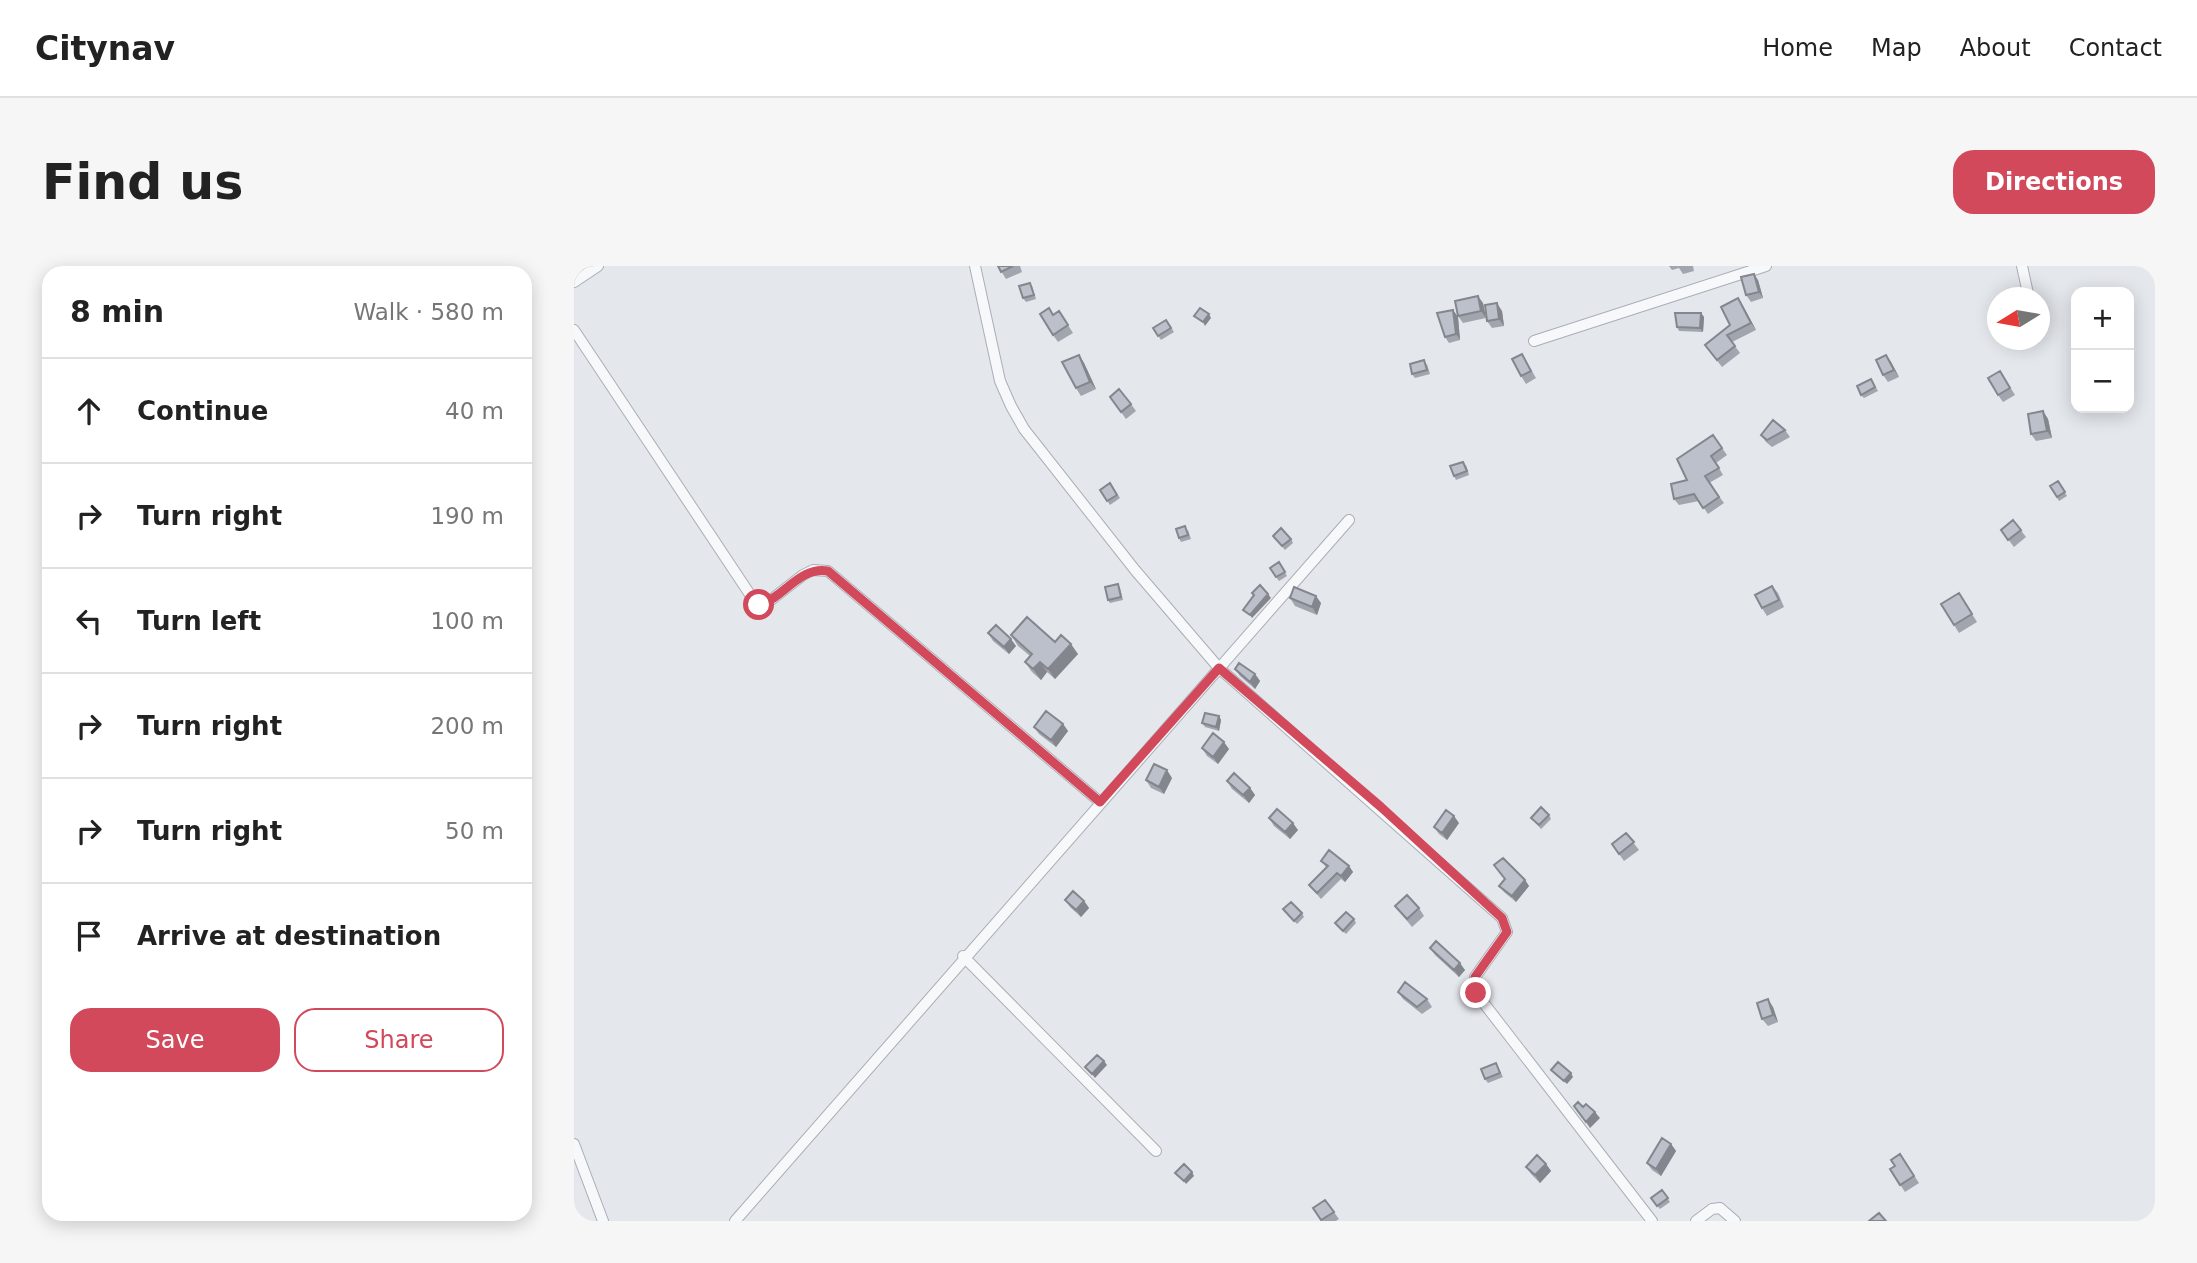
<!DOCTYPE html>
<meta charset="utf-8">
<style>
body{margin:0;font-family:"DejaVu Sans",sans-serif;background:#f6f6f6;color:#222}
.controls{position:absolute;right:21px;top:21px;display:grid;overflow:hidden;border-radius:14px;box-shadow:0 4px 18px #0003}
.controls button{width:63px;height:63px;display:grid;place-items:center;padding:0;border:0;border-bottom:2px solid #e0e0e0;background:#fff;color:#222;font:35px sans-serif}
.compass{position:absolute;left:1413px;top:21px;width:63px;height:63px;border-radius:50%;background:#fff;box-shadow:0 4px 18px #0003;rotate:259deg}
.stop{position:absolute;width:21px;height:21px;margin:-16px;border:5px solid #d1495b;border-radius:50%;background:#fff}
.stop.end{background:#d1495b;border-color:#fff;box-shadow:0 2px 7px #0008}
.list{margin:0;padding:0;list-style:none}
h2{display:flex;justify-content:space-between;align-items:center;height:91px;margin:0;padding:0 28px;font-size:30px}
h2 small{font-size:23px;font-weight:400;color:#767676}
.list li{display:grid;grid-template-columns:46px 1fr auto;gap:21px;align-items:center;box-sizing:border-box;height:105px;padding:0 28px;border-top:2px solid #e0e0e0}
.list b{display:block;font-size:26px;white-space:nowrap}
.list em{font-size:23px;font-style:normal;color:#767676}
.actions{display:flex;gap:14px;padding:21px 28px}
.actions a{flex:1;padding:16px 0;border:2px solid #d1495b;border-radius:21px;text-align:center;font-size:24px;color:#d1495b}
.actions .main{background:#d1495b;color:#fff}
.icon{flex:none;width:38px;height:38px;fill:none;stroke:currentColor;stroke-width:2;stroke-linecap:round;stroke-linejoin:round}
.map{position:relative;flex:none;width:1581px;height:955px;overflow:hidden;border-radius:21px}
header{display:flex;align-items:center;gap:42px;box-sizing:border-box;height:98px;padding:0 35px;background:#fff;border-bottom:2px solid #e0e0e0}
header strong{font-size:33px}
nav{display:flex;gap:38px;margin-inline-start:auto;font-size:24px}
.intro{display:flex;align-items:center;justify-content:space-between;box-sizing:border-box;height:168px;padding:0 42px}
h1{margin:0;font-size:49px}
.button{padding:18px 32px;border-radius:21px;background:#d1495b;color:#fff;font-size:24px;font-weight:700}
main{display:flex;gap:42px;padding:0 42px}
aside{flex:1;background:#fff;border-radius:21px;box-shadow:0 4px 18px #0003}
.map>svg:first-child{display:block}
</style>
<header>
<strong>Citynav</strong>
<nav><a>Home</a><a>Map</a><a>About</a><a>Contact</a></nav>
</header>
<div class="intro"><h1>Find us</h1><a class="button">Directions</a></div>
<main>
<aside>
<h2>8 min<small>Walk · 580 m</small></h2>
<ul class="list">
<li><svg class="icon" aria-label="ahead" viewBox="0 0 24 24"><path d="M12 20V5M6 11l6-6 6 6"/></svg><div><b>Continue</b></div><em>40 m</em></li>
<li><svg class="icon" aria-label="right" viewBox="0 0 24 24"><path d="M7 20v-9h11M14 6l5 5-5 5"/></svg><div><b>Turn right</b></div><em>190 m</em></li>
<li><svg class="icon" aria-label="left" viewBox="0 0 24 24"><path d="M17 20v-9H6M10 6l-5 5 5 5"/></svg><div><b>Turn left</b></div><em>100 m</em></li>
<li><svg class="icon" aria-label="right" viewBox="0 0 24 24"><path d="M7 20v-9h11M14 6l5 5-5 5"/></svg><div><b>Turn right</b></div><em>200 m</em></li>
<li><svg class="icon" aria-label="right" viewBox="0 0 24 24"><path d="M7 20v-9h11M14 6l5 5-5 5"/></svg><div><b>Turn right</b></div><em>50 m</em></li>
<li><svg class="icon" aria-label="arrive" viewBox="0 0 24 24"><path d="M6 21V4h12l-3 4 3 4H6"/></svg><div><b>Arrive at destination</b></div></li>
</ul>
<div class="actions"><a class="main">Save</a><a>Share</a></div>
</aside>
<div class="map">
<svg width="1581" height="955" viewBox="0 0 1581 955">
<rect width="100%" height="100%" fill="#e4e7ec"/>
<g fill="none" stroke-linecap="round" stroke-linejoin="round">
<defs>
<path id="minor" d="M401,0L426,115L437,140L450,163L561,304L645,402L928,652L933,666L901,711L902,727L1078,955
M1448,0L1455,32
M0,16L24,0
M0,64L181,336L185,339L193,337L229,309L239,304L254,305L526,536
M960,75L1192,0
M389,690L582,885
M0,878L29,955
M161,955L775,254
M1122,955L1138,943L1146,942L1161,955"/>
</defs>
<use href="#minor" stroke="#a9aeb7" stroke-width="12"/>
<use href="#minor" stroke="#f7f8fa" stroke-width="10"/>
</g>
<path fill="#a1a5ae" d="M424,0H446L448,6L432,13Z
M1095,0H1119L1120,5L1109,8L1105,2L1098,4Z
M1184,14L1189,32L1177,36L1172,29Z
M458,20L462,33L452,36L449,32Z
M909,37L912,52L889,57L884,50Z
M1169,40L1182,64L1158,76L1166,87L1148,101L1131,79L1156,59Z
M879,44L884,51L886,74L875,77L871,71Z
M485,45L499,67L484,76L479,69V49Z
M928,45L930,60L918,62L913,55Z
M1127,47L1130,51L1129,66L1105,65L1103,61Z
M592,54L600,66L587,74L579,62Z
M948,88L962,112L952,118L947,110Z
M505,89L510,97L522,123L507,130L502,122Z
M1312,89L1317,96L1325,111L1314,116L1309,109Z
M853,98L856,108L841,112L838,108Z
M1426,105L1441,129L1429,136L1424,129Z
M1299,116L1304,125L1290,132L1287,129Z
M536,131L557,138L562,145L552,153Z
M1469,145L1474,153L1478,172L1462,175L1457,168Z
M1211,164L1216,171L1198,181L1192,176L1187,169Z
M1139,169L1153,189L1142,197L1149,209L1135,217L1150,237L1134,248L1125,235L1105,239L1100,233L1113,214Z
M892,199L895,209L882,214L880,210Z
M1484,215L1493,230L1485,235L1476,220Z
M536,217L546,232L536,239L526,224Z
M1439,254L1452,271L1440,281L1427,264Z
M614,264L617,273L607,276L605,272Z
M701,273H717L719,277L711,284Z
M705,296L713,310L705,315L696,302Z
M544,318L546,322L549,334L536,337L534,334Z
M1198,320L1204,327L1210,341L1193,350L1188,342Z
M1385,327L1403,356L1385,367L1380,359Z
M716,332L747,337L743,349L721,340Z
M414,367L442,380L435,388L419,375Z
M437,369L481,376L504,388L481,413L473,406L467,414L458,406L451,396L456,390L444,380Z
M661,403L681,408L686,415L681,423L666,410Z
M645,450L647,454L645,465L631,461L628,457Z
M489,458L494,465L482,481L465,468L460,461Z
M628,482L655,483L644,498L633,490Z
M598,512L590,528L577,522L572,514Z
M653,515L676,522L681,529L675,537L658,523Z
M975,549L977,553L967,563L957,552Z
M695,552L724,564L716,573L700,560Z
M885,557L873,574L865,568L860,561Z
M1052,567L1065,584L1050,595L1038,578Z
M747,595L775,600L779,606L771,616L767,613L747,633L735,619L752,601Z
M920,599L951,614L955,620L942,636L930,626L925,620L931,613Z
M491,634L510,635L515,642L507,651L496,641Z
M821,640L845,642L850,650L838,661Z
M709,643L728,647L730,651L723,658Z
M780,653L782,657L772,668L761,657Z
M856,682L891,704L885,711L861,689Z
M824,726L853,733L858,741L848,748L829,733Z
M1199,741L1204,756L1194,760L1188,753Z
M922,797L929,811L914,817L911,813Z
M1097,878L1102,885L1087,910L1078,904L1073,897Z
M1326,888L1345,917L1331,926L1316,903L1321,900Z
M972,898L977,905L966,917L957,908L952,901Z
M1088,924L1096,936L1086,943L1077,932Z
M751,934L765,953L762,955H748L739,942Z"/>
<path fill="#83868d" d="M1180,8L1184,14L1189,32L1185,26Z
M904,30L909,37L912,52L907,45Z
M1164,32L1169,40L1182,64L1177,57Z
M923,37L928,45L930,60L925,53Z
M879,44L884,51L886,74L882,68Z
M1127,47L1130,51L1129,66L1126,62Z
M635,48L637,52L631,60L629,56Z
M505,89L510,97L522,123L516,116Z
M1312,89L1317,96L1325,111L1320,104Z
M1469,145L1474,153L1478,172L1473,165Z
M694,328L697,332L678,352L676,349Z
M742,330L747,337L743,349L738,341Z
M437,373L442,380L435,388L430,381Z
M497,378L504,388L481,413L474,403Z
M466,396L473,406L467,414L459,403Z
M681,408L686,415L681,423L676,416Z
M645,450L647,454L645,465L642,461Z
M489,458L494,465L482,481L477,474Z
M650,476L655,483L644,498L639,491Z
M593,504L598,512L590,528L585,521Z
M676,522L681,529L675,537L669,529Z
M880,550L885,557L873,574L868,567Z
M719,557L724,564L716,573L711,566Z
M775,600L779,606L771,616L767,610Z
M951,614L955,620L942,636L938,630Z
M510,635L515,642L507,651L502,644Z
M886,697L891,704L885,711L880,704Z
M1194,733L1199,741L1204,756L1199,749Z
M530,795L533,799L521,812L518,808Z
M997,807L999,811L993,818L990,815Z
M1021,846L1026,852L1016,862L1012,856Z
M1097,878L1102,885L1087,910L1082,903Z
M972,898L977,905L966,917L961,909Z
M618,906L620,910L612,918L610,915Z"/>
<path fill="#bbc0ca" stroke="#83868d" stroke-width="2" d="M424,0H439L427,6Z
M1180,8L1185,26L1172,29L1167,11Z
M456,17L460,29L449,32L445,20Z
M904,30L907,45L884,50L881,35Z
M1164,32L1177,57L1153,69L1161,80L1143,94L1131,79L1156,59L1147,41Z
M923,37L925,53L913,55L911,39Z
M475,42L479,49L485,45L494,59L479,69L466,48Z
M626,42L635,48L629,56L620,50Z
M879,44L882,68L871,71L863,47Z
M1101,47H1127L1126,62L1103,61Z
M592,54L597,62L584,70L579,62Z
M948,88L957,105L947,110L938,93Z
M505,89L516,116L502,122L488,96Z
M1312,89L1320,104L1309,109L1302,94Z
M850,94L853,104L838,108L836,98Z
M1426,105L1436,122L1424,129L1414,112Z
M1297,113L1301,121L1287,129L1283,120Z
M545,123L557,138L547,146L536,131Z
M1469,145L1473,165L1457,168L1454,148Z
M1199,154L1211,164L1193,174L1187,169Z
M1139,169L1148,182L1137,190L1145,202L1131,210L1145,231L1129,242L1120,228L1100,233L1097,218L1113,214L1103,193Z
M889,196L893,205L880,210L876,200Z
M1484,215L1491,226L1483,231L1476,220Z
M536,217L543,229L533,235L526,224Z
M1439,254L1447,264L1434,274L1427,264Z
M611,260L614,269L605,272L602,263Z
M707,262L717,273L708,280L699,270Z
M705,296L711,306L702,311L696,302Z
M544,318L547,331L534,334L531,321Z
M686,319L694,328L676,349L669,344L680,329L678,327Z
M1198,320L1205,334L1188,342L1181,329Z
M720,321L742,330L738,341L716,332Z
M1385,327L1398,348L1380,359L1367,338Z
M453,351L481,376L487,369L497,378L474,403L466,396L459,403L451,396L458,388L437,369Z
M422,359L437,373L430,381L414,367Z
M665,397L681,408L676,416L661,403Z
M472,445L489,458L477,474L460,461Z
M631,447L645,450L642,461L628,457Z
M639,467L650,476L639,491L628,482Z
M580,498L593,504L585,521L572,514Z
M660,507L676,522L669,529L653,515Z
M967,541L975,549L965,559L957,552Z
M703,543L719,557L711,566L695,552Z
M872,544L880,550L868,567L860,561Z
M1052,567L1060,576L1045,588L1038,578Z
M755,584L775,600L767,610L763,607L743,627L735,619L754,600L747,595Z
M929,592L951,614L938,630L925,620L931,613L920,599Z
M499,625L510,635L502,644L491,634Z
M833,629L845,642L833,653L821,640Z
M717,636L728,647L720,655L709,643Z
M772,646L780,653L769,665L761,657Z
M862,675L886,697L880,704L856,682Z
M831,716L853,733L843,741L824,726Z
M1194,733L1199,749L1188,753L1183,737Z
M523,789L530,795L518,808L511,801Z
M984,796L997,807L990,815L977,804Z
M922,797L926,807L911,813L907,803Z
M1004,836L1009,841L1012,838L1021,846L1012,856L1000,840Z
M1088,872L1097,878L1082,903L1073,897Z
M1326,888L1340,910L1326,919L1316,903L1321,900L1317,894Z
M963,889L972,898L961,909L952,901Z
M610,898L618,906L610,915L601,907Z
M1088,924L1094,932L1083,940L1077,932Z
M751,934L760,946L747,954L739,942Z
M1305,947L1312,955H1295Z"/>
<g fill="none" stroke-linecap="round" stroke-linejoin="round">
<path stroke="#d1495b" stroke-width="9" d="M185,339C210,332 225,300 254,305L526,536L645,402L807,541L928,652L933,666L901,711L902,727"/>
</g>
</svg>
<div class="controls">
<button>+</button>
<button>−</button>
</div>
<svg class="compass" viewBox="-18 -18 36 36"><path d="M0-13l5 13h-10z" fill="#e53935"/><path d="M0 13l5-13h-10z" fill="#767676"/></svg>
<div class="stop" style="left:185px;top:339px"></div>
<div class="stop end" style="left:902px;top:727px"></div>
</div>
</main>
